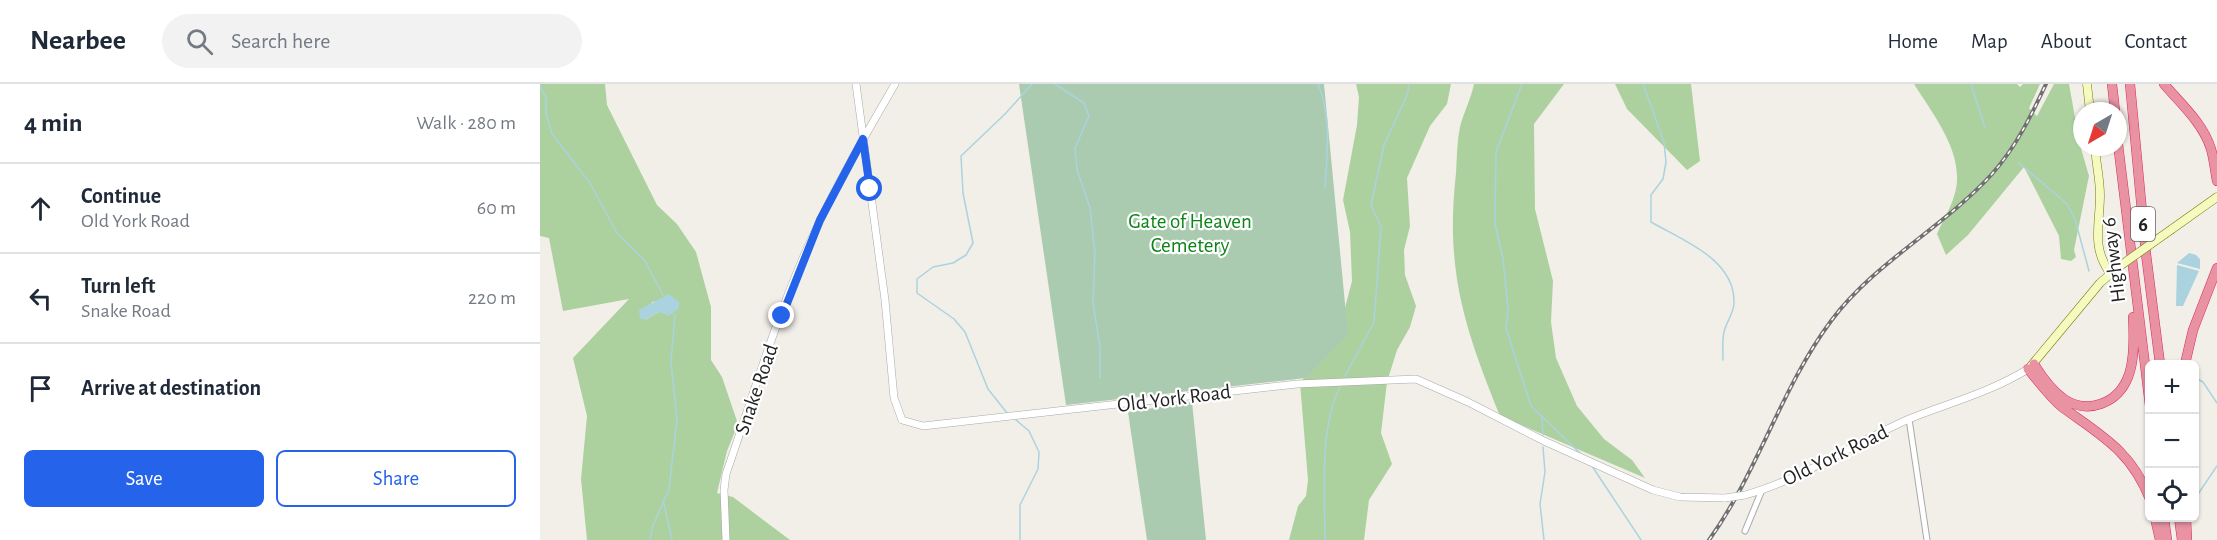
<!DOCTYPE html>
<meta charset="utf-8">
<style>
body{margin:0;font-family:"Alegreya Sans",sans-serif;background:#f2f2f3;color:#1f2937}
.controls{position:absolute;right:18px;bottom:18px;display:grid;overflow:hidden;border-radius:9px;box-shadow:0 2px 4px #0004}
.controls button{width:54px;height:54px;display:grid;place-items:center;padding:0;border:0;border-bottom:2px solid #e0e1e3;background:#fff;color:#1f2937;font:30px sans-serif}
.compass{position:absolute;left:1533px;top:18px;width:54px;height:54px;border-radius:50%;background:#fff;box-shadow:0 2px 4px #0004;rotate:219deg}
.stop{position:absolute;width:18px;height:18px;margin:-14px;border:4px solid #2563eb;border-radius:50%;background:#fff}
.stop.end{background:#2563eb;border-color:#fff;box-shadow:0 2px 6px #0008}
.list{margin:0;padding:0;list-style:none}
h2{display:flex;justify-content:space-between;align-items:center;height:78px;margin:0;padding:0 24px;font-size:26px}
h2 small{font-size:20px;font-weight:400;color:#747a83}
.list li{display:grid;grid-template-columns:39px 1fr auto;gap:18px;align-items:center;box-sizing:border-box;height:90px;padding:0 24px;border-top:2px solid #e0e1e3}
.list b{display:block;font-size:22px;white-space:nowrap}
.list p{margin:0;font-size:20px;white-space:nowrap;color:#747a83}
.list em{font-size:20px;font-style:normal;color:#747a83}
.actions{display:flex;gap:12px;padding:18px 24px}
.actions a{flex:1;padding:14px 0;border:2px solid #2563eb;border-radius:9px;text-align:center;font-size:21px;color:#2563eb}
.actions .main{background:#2563eb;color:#fff}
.icon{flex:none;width:33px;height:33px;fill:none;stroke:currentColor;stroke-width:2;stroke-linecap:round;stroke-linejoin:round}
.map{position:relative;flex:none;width:1677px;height:456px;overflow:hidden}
header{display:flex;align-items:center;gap:36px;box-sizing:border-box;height:84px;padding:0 30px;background:#fff;border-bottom:2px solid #e0e1e3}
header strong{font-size:28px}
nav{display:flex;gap:33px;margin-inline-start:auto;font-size:21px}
.search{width:420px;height:54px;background:#f2f2f3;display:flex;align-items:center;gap:15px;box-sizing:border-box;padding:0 21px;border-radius:33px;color:#747a83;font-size:22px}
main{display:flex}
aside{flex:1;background:#fff}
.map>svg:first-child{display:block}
</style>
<header>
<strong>Nearbee</strong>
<div class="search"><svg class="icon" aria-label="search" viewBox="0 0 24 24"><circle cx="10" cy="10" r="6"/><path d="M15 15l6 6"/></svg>Search here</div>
<nav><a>Home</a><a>Map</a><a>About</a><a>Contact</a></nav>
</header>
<main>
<aside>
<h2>4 min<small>Walk · 280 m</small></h2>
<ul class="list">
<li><svg class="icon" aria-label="ahead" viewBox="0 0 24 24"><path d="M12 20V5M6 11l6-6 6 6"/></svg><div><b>Continue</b><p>Old York Road</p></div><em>60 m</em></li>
<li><svg class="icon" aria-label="left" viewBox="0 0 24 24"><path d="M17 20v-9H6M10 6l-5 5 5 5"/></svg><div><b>Turn left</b><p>Snake Road</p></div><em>220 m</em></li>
<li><svg class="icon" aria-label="arrive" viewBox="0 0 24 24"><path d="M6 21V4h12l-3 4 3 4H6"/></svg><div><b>Arrive at destination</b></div></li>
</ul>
<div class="actions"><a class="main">Save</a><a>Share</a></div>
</aside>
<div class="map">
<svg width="1677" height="456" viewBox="0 0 1677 456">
<rect width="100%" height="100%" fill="#f2efe9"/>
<path fill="#add19e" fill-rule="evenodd" d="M0,0H65L67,21L117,121L137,140L156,168L171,223V276L182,293L198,340L187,367L177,409L193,413L250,456H47L41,395L47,332L33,274L89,215L23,227L9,154L0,152ZM119,217V228L105,236L112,218Z
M816,0H911L907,20L890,42L867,94L870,142L864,166L865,191L876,222L870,243L857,266L847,298L841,349L852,380L829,416L824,456H749L758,422L766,412L768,396L760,299L798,251L812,197L810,148L803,116L817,41L819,13Z
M934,0H1024L994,40L995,125L1013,197L1011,238L1016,274L1037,322L1064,355L1092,376L1105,394L960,332C924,243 905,186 916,89C917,73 917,54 921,39C925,26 931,14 934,0Z
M1075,0H1151L1160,77L1147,86L1087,25Z
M1374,0H1477L1480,3L1483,0H1500L1489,24L1497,32L1514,0H1529L1540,61L1549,92L1534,166L1536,173L1531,177L1521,175L1519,152L1484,83L1428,151L1406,171L1397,150C1405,133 1418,112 1417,93C1417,60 1391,27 1374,0Z"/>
<path fill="#aacbaf" d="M479,0H784L808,251L766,294L526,321Z
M652,318L666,456H607L588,328Z"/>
<path fill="#aad3df" d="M1649,169L1656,171L1660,175V185L1637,179Z
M1637,181L1659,187L1643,222H1636Z
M129,210L139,218V224L129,232L119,228L105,236L100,234L99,226Z"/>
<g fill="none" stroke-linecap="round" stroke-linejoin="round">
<path stroke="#aad3df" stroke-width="1.5" d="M515,0L544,19L549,32L535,64L537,86L550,124L555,169L553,218L560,264V294
M778,0C792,34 787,68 785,104
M982,0L956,68L955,140L963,175L968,226L966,244L991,322L1040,369
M1103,0L1124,58L1126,78L1123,95L1111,111V138C1142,156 1194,175 1194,217C1195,228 1186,238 1184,248C1182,257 1183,267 1183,276
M1431,0L1445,44
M0,2L6,14V29L12,50L50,99L77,149L105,177L123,211
M1479,79L1527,120L1535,135L1549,187
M805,292L834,238L841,143L831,121L844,61L867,11L869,0
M1654,293L1663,298L1677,319
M467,329L448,305L425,248L414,235L377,209V195L393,183L413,179L426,171L433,159L423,109L421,72L465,30L492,0
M1002,333L1003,351
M476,336L489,347L499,368L498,385L480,421V456
M1003,363L1005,388L1000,420L1004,456
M1052,382L1101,456
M123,416L132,456
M1654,416L1677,382
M110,456L112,444L129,405L137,336L131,278L135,230
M785,456C785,413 779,342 800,303"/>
<defs>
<path id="minor" d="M1369,335L1387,456
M1205,447L1222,406"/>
<path id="tertiary" d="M316,0L345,216L354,314L362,336L383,342L757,300L876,295L928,318L1004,357L1113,406L1140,413L1185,414
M1205,411C1263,395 1314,359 1369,335C1409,319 1451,308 1488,285
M186,456L184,406L186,390C211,318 233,244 263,174C289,113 322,57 355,0"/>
<path id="secondary" d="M1547,0L1550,27
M1555,63C1556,79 1560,95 1560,111C1560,140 1551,163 1570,189
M1632,145L1677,113
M1491,282L1560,199L1577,184"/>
<path id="motorway" d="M1572,0L1575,27
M1590,0L1606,170L1620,280
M1624,0C1641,20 1663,39 1671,65C1674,75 1675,87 1677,97
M1578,60L1610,322
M1494,280C1502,293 1511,306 1524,315C1548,331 1578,319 1588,293C1595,276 1594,251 1593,233
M1645,280L1653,246L1677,184
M1488,285C1499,298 1509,312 1522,323C1562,352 1591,367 1610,415
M1615,434L1620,456
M1624,434L1627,456
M1639,434L1642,456
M1646,434L1647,454"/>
</defs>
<use href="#minor" stroke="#a9a9a9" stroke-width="7"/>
<use href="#tertiary" stroke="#a9a9a9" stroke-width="8"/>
<use href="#secondary" stroke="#707d05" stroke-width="9"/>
<use href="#motorway" stroke="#dc2a67" stroke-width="10"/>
<use href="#minor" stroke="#fff" stroke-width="5"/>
<use href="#tertiary" stroke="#fff" stroke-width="7"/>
<use href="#secondary" stroke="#f7fabf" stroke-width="8"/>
<use href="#motorway" stroke="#e892a2" stroke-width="9"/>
<defs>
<path id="rail" d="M1169,456C1218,388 1241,304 1291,237C1335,178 1403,144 1452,90C1476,63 1491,32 1506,0"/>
</defs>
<use href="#rail" stroke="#707070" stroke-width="4"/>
<use href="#rail" stroke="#fff" stroke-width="1.5" stroke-dasharray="4.5" stroke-linecap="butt"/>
<defs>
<path id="tertiary-bridge" d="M1185,414L1205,411"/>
<path id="secondary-bridge" d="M1577,184L1632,145"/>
</defs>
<use href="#tertiary-bridge" stroke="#a9a9a9" stroke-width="8" stroke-linecap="butt"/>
<use href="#secondary-bridge" stroke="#707d05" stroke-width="9" stroke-linecap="butt"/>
<use href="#tertiary-bridge" stroke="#fff" stroke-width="7"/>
<use href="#secondary-bridge" stroke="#f7fabf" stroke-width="8"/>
</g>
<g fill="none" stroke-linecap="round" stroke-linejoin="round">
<path stroke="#2563eb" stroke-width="8" d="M242,232L280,136L323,55L330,105"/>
</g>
<g text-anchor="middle" stroke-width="4.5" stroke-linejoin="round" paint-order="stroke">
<rect fill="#fff" stroke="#646464" stroke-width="1.5" x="1591" y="123" width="24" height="34" rx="4.5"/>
<g font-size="20" font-weight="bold" fill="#222">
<text x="1603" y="147">6</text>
</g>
<g font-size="21" fill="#0c8416" stroke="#fff">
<text x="650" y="144">Gate of Heaven<tspan x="650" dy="24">Cemetery</tspan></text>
</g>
<g font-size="21" fill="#222" stroke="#fff">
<text transform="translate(1573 176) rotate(-97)" y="7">Highway 6</text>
<text transform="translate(216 305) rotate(-71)" y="7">Snake Road</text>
<text transform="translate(634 314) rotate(-7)" y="7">Old York Road</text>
<text transform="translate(1295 371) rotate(-26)" y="7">Old York Road</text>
</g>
</g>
</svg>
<div class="controls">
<button>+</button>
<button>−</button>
<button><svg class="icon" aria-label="locate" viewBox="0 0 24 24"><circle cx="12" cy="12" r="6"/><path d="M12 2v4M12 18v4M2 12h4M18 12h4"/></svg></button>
</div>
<svg class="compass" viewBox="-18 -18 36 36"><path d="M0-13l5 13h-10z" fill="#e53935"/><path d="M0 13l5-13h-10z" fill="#747a83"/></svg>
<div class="stop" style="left:330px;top:105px"></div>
<div class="stop end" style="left:242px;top:232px"></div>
</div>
</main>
